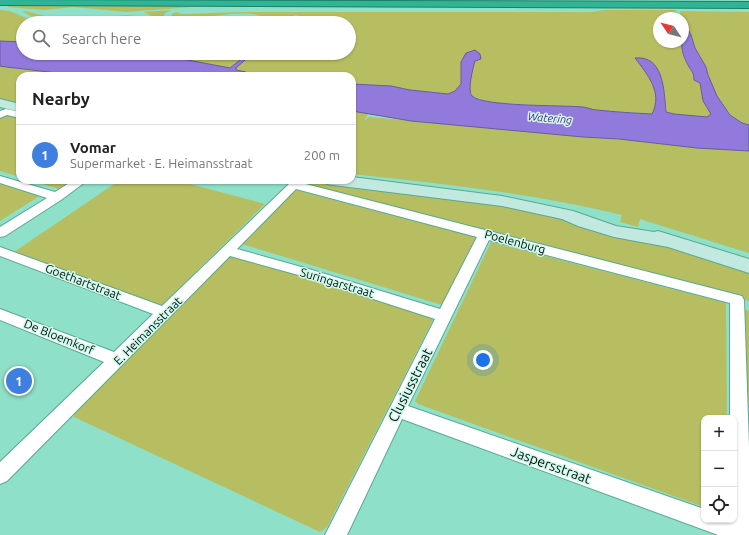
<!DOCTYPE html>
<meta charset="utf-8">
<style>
body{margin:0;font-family:Ubuntu,sans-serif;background:#f6f6f6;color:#222}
.controls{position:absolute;right:12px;bottom:12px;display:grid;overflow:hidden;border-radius:8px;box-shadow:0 1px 3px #0004}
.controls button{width:36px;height:36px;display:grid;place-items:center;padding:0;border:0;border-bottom:1px solid #e0e0e0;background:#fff;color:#222;font:20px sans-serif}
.compass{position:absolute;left:653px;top:12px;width:36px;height:36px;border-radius:50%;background:#fff;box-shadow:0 1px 3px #0004;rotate:305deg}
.you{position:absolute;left:483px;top:360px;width:14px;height:14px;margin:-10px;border:3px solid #fff;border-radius:50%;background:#1a73e8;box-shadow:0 0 0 6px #1a73e833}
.badge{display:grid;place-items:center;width:26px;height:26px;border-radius:50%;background:#111827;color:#fff;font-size:13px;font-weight:700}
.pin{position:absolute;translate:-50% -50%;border:2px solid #fff;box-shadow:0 1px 4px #0006}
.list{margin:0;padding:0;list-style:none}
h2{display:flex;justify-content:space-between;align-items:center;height:52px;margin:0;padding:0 16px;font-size:17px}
h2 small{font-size:13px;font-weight:400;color:#767676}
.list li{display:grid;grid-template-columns:26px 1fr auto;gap:12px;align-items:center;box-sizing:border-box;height:60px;padding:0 16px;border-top:1px solid #e0e0e0}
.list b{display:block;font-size:15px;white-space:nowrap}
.list p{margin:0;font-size:13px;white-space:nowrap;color:#767676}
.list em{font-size:13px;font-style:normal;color:#767676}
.icon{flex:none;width:22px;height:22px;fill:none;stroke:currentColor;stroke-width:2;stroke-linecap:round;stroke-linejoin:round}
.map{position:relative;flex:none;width:749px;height:535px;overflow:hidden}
.search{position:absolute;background:#fff;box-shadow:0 1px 3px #0004;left:16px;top:16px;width:340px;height:44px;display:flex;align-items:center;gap:10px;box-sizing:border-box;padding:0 14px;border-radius:22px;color:#767676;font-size:15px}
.panel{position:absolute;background:#fff;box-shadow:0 1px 3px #0004;left:16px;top:72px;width:340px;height:112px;border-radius:12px}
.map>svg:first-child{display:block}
</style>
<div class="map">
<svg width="749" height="535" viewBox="0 0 749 535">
<rect width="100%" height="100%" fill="#8fe0c8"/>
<path fill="#b6be61" d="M10,5L205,6L126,12L74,7L44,10L8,7Z
M0,10L10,11L29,19L26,21L29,23H23V42L0,41Z
M171,10L164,14V19L174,21H194L192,23L248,18L254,19L258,23H166L144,12Z
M604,10H675L677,11L669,17V18H659V42H682C681,49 684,58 688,65C691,71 694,72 694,80L700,83L703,101L711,114L707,117L674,114L666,112L662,77L652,79L657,104L652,114L595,110L581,107H568L499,103L486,101L472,96C467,88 472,70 475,61L465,57L461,62V84L455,91L448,94L410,90L391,86L352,84V76H266L248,74L246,72L236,70L235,68L253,53H349V23H291L300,16L295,15L285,23H269L270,21C251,3 197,24 171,17L172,14L176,12L182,14L238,12H592Z
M22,11C33,11 43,17 54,18L52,19L53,21L63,20C72,21 82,24 91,22C105,20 119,13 134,16L131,19L139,23H123L119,21L51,23L47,20L39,21Z
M680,11L749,12V125L742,123L730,114L717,96L708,75L706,67L695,48L691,35L686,23L681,17Z
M151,53H249L230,68L177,58H159Z
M0,66L49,71L63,74L93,76H20V109L0,104Z
M352,111L369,113L364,121L369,117L749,151V253L649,222L640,219L638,227L620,222L622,215C533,193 443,184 352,174Z
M7,113L20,117V177L0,171V117Z
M29,180H73L59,189Z
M120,180H175L265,204L160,307L11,254Z
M285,180C315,180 345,188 375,191C415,195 455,197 495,204C581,219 666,244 749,270V301Z
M0,182L41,195L0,221Z
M295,190L476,237L442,305L242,244Z
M491,242L726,303L727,418H704V507L418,404L415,401Z
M233,254L434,318L327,527L320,532L74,417L75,412L229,256Z
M744,309L749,311V402H748Z"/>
<path fill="#927adc" stroke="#665c9f" d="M683,19L691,35L695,48L706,67L708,75L717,96L730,115L742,123L749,125V151L697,148L619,139L583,137L411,121L352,111V84L391,86L410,90L448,94L455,91L461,84V62L466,53L475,50L480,54L481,59L475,61C473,67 467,92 472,96C484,107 563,105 582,107C587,107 592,110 597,110C615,112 633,113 652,114C663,93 648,75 635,58C664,55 664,91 666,112L674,114L707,117L711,114L703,101L700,83L694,80C694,72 691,71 688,65C684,58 681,49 682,42H683Z
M0,41L23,42V53H151L159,58H177L230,68L249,53H253L236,68V70L246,72L248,74L266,76C209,76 151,79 94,76C65,75 36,70 6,67L0,66Z"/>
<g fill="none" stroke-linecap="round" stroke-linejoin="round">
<defs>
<path id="street" d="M6,109L20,112V118L7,115L0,118V111Z
M0,176L55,192L74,180H88L61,200L5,236L0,237V227L47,198L0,183Z
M294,181L742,296L744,300L749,447V535H718L402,419L347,535H325L435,319L302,276L230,256L7,481L0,484V462L104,362L0,320V309L114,352L153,314L0,256V247L162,306L290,183ZM296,189L477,237L440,309L312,270L237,249ZM489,240L730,303V418H734V520H704V509L408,406Z"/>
<path id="secondary" d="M0,99L20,104V112L0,107Z
M352,177L502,196L573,211L616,226L654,232L658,231L749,259V273L668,247L614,237L578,226L562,219L502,206L333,185L327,184L325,180H352Z"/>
<path id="highway" d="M0,0L749,2V8L0,5Z"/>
</defs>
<use href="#street" stroke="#58a892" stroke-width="2"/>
<use href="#secondary" stroke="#58a892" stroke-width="2"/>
<use href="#highway" stroke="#1f7e67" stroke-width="2"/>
<use href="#street" fill="#fff" fill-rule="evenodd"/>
<use href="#secondary" fill="#c1e9e0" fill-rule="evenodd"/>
<use href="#highway" fill="#2fb596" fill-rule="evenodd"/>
</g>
<g text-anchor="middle" stroke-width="3" stroke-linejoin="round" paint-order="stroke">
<g font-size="11" font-style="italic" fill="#491d90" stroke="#d1f8eb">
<text transform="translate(550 118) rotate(5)" y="4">Watering</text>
</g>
<g font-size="12" fill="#001710" stroke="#d1f8eb">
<text transform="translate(515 242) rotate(15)" y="4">Poelenburg</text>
<text transform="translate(83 282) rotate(21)" y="4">Goethartstraat</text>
<text transform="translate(337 283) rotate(17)" y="4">Suringarstraat</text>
<text transform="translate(148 331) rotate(-45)" y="4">E. Heimansstraat</text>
<text transform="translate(59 337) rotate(22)" y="4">De Bloemkorf</text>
</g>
<g font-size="14" fill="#001710" stroke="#d1f8eb">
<text transform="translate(410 385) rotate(-63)" y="5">Clusiusstraat</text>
<text transform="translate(551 465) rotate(20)" y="5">Jaspersstraat</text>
</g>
</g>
</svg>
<div class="controls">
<button>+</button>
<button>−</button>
<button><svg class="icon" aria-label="locate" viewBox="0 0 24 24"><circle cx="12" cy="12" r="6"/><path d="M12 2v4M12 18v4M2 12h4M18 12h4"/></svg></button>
</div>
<svg class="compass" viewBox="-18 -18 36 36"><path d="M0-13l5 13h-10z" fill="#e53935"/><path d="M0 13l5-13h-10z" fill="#767676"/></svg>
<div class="you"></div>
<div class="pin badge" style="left:19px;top:381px;background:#3f7fe0">1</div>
<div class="search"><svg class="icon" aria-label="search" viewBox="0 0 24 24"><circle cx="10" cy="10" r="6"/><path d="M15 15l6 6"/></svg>Search here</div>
<section class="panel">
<h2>Nearby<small></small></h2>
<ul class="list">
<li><span class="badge" style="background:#3f7fe0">1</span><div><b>Vomar</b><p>Supermarket · E. Heimansstraat</p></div><em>200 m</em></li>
</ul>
</section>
</div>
